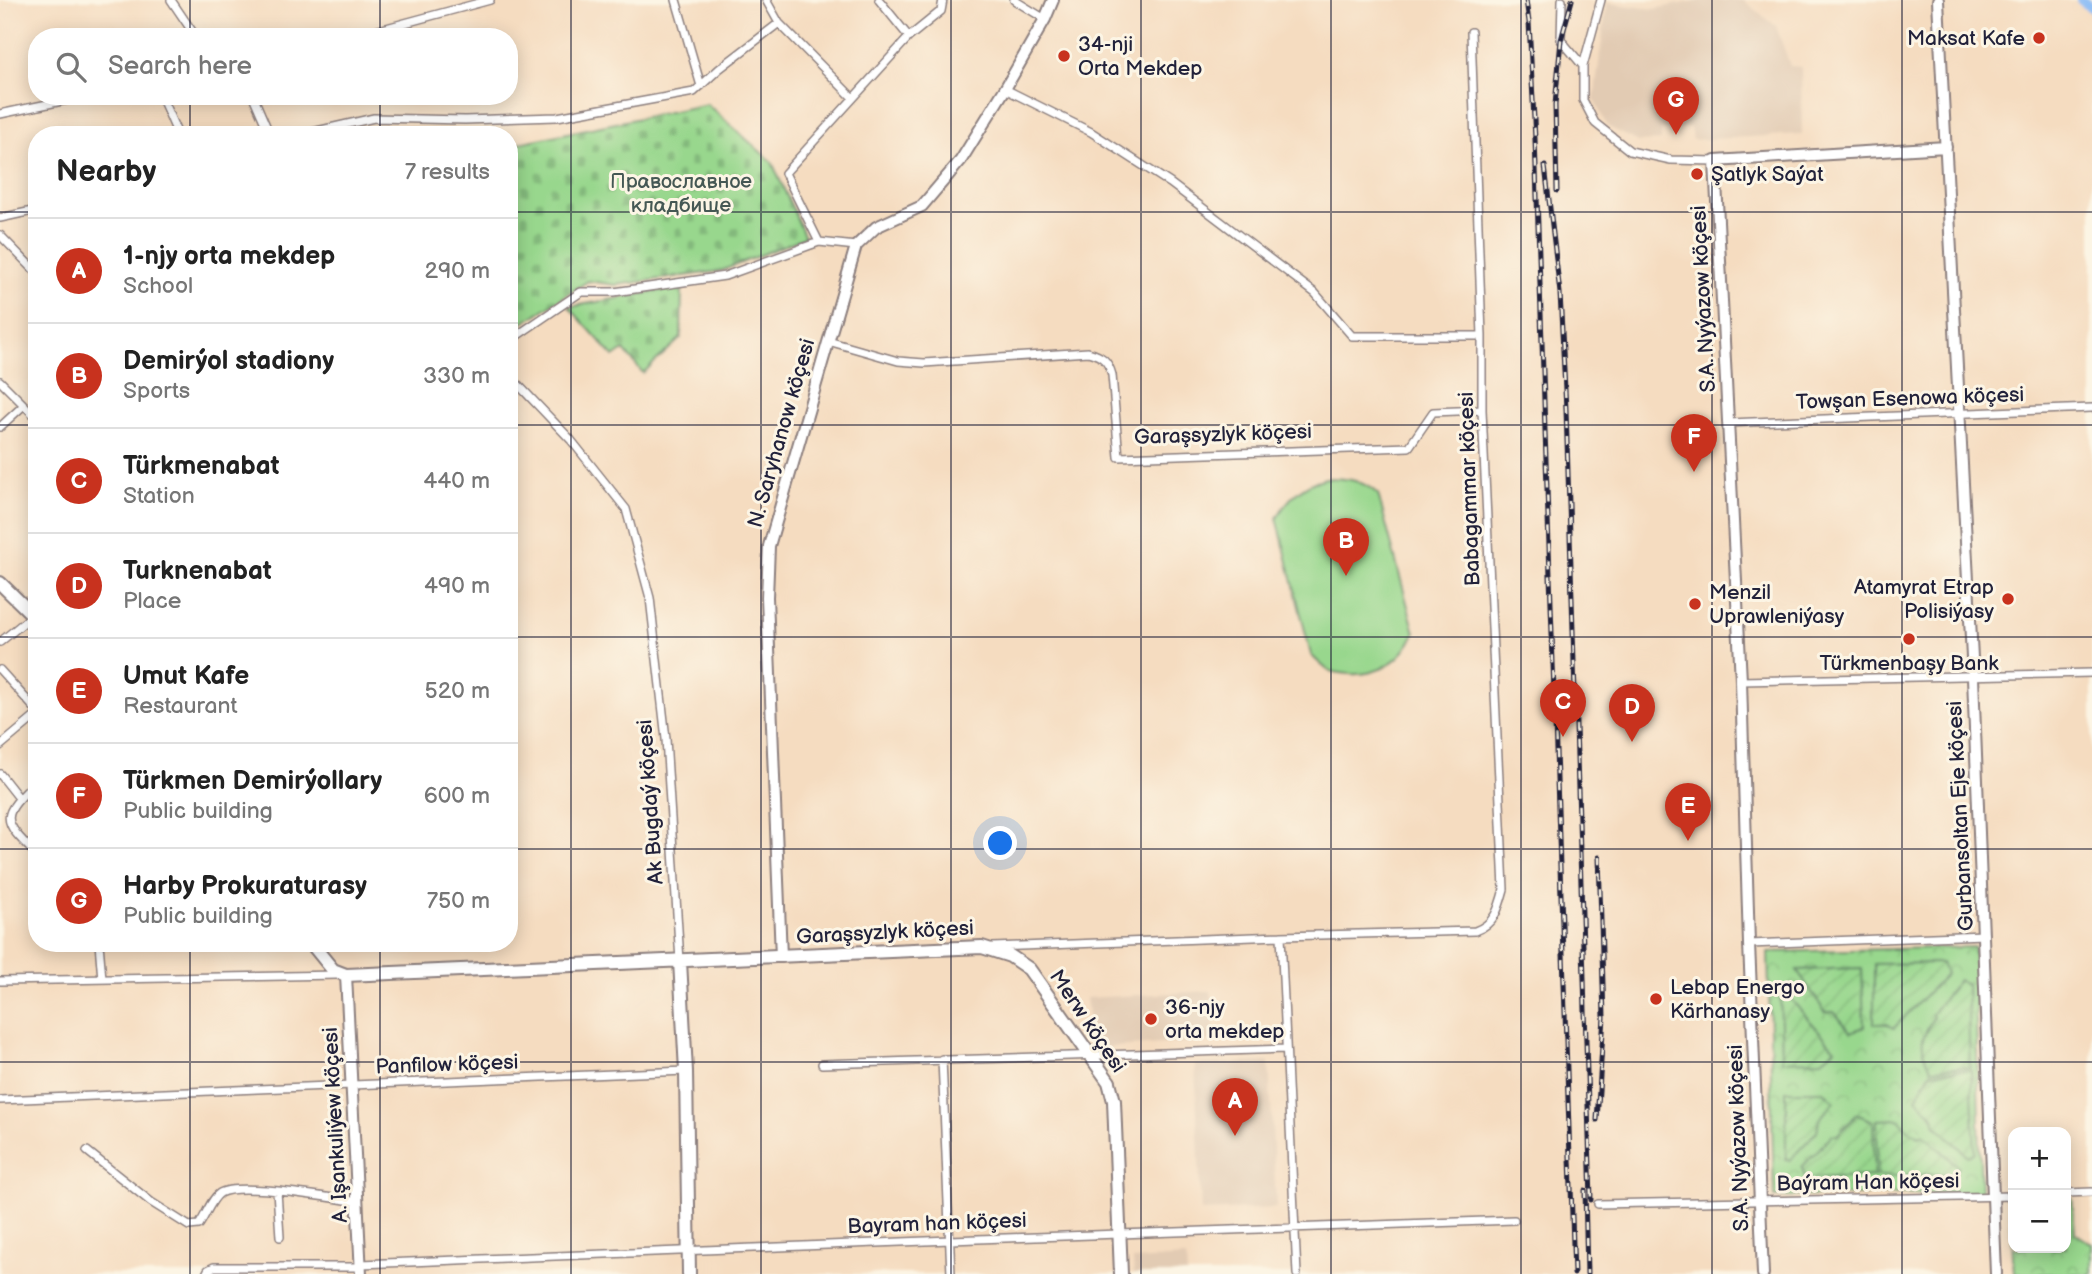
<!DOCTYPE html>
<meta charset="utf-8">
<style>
body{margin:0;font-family:"Balsamiq Sans",sans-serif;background:#f2f2f2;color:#222}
.controls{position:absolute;right:21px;bottom:21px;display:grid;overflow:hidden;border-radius:14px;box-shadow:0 4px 18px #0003}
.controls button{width:63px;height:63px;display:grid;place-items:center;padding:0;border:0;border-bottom:2px solid #e0e0e0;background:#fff;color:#222;font:35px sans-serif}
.you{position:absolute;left:1001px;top:844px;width:24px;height:24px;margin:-18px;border:5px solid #fff;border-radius:50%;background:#1a73e8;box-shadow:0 0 0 10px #1a73e833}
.badge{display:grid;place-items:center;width:46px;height:46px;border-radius:50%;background:#c8321e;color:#fff;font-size:23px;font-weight:700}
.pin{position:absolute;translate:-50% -58px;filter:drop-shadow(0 2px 4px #0008)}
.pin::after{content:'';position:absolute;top:37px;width:24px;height:21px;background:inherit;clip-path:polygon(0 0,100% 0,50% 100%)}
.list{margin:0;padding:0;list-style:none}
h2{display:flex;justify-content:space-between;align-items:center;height:91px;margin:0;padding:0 28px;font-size:30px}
h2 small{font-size:23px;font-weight:400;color:#767676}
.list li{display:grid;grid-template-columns:46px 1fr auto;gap:21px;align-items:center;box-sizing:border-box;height:105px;padding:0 28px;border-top:2px solid #e0e0e0}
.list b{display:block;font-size:26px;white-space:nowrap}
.list p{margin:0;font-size:23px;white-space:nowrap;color:#767676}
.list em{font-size:23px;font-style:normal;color:#767676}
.icon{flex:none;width:38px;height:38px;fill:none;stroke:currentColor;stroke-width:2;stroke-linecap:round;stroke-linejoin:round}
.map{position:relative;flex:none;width:2092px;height:1274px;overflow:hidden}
.search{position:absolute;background:#fff;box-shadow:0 4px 18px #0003;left:28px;top:28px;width:490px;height:77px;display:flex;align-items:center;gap:18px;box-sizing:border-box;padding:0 24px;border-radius:28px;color:#767676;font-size:26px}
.panel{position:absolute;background:#fff;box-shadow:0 4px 18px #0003;left:28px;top:126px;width:490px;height:826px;border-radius:28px}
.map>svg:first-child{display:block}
</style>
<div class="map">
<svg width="2092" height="1274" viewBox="0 0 2092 1274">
<defs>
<pattern id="cemetery-stones" width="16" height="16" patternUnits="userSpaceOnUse" patternTransform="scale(1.75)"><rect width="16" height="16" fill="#98d78d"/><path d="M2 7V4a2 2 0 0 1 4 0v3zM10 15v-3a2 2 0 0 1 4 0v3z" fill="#83b87b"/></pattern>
<pattern id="park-crowns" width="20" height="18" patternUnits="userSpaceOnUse" patternTransform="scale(1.75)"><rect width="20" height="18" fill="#98d78d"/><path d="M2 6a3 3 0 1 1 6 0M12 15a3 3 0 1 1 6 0" fill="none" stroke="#83b87b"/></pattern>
<pattern id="garden-furrows" width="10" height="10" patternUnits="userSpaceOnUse" patternTransform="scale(1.75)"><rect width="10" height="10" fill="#98d78d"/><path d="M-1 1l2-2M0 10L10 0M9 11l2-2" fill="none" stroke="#83b87b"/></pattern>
</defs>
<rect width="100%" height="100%" fill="#fcf5e5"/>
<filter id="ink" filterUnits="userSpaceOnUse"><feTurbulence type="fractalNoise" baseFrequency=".0143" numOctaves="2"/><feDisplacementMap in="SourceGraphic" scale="14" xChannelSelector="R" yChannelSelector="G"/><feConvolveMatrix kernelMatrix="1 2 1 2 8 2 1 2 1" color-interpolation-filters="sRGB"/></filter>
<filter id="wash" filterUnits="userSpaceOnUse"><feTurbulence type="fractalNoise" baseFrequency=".00686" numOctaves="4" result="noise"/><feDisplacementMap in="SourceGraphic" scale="28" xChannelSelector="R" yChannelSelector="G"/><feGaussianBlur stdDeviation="1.57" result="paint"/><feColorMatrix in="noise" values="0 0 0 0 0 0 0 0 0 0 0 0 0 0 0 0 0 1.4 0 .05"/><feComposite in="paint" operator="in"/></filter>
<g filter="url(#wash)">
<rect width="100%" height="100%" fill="#f5dcc0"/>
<path fill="#e2cbb3" d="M1700,0H1743L1776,26L1790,66L1801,67L1802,134L1692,140L1690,127L1661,130V141L1638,142L1607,126L1594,100L1607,3L1654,9Z
M1211,991L1215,1041L1092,1048L1086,998Z
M1269,1062L1276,1208L1201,1211L1195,1064Z
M1186,1257L1187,1274H1134L1133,1260Z"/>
<path fill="url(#cemetery-stones)" stroke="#5d7c64" stroke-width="2" d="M707,104L772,162L805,237L721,271L616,285L588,281L509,332V145Z
M682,287L681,338L643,373L624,350L614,357L569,307Z"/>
<path fill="url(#park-crowns)" stroke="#5d7c64" stroke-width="2" d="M1974,947L1981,1192L1774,1197L1768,952Z
M2066,1197H2072L2075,1233L2092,1244V1274H2014L2010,1200L2013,1199V1248H2066Z"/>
<path fill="url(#garden-furrows)" stroke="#5d7c64" stroke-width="2" d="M1942,963L1946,974L1894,1028L1887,1024H1874V964Z
M1862,968L1864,1027L1851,1032L1834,1012H1825L1797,970Z
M1958,980L1967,984L1970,1067L1931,1069C1920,1042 1919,1043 1933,1018L1932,1014Z
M1780,987L1835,1049L1822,1060L1782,1061Z
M1971,1070L1975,1152L1968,1156L1936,1125L1934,1117L1916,1098L1931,1072Z
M1786,1091H1824L1834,1101L1819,1120L1817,1131L1790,1160L1786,1159Z
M1856,1114L1873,1121L1875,1176L1805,1178L1802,1167L1832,1135H1838C1842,1127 1852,1123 1856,1114Z
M1899,1119L1909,1131L1920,1136L1923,1134L1959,1167L1953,1174L1878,1176L1877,1120Z"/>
<path fill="#98d78d" stroke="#5d7c64" stroke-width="2" d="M1326,478C1348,478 1362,480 1378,494L1415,633C1403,660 1379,676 1350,674C1342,673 1334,673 1328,670C1322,666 1316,660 1311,655L1277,518C1288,497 1303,484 1326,478Z"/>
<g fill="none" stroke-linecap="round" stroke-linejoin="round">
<path stroke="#89bbf6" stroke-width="10" d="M2081,0L2092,8"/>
</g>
</g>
<g filter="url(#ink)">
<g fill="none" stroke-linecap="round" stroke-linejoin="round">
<defs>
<path id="street" d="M171,0L196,37
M676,0L701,86
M766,0L779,23L853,98
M1014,0L1045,19
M1562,0L1561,40L1583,66
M1601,0L1583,66V100L1595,123L1630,151L1671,160L1715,161
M353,37L490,0
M909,37L941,11L943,0
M1005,89L1091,132L1170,183L1315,293L1352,336H1482
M161,96L178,135
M253,96L270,135
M0,114L86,96
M299,135L374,118L465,120L557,117L694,92L719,69L779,23
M0,218L37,210
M0,235L37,273
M819,242L785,173L909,37L879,0
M509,341L581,292H614L725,276L819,242L856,246
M828,341L898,361L924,363L1088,352C1102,356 1108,360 1112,375L1119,457L1409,447L1433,412L1482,410
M509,375L571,440L626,509L650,598L666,739L680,961
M0,381L37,418
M1729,423L2092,408
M0,427L24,405
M0,642L33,615
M0,670L37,711
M1741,681L2092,673
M0,746L37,715
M0,774L19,798
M37,781C0,817 0,819 37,855
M1281,936L1297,1274
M99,943L102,979
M1749,944L1984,935
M993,947L1281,936L1475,931C1495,924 1499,908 1504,889L1482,410V336L1471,32
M0,981L338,975
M942,1059L951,1274
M822,1064L1285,1049
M0,1100L686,1071
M87,1151L151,1202L189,1226L199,1225C206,1215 211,1199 220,1193C238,1182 334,1198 358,1202
M277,1191L280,1237
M2066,1193L2092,1192
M1598,1204L2013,1196
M361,1264L950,1240L1514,1220
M206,1274L208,1270L214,1267H361"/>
<path id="secondary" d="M1938,0L1973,677L1996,1274
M781,957L767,597L769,546L856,246L876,227L922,206L961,160L1005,89L1045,19L1053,0
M346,975L361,1274
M1763,1274L1749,944L1741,681L1715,161L1946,147"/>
<path id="primary" d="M0,583L37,619
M311,943L333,970L346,975L982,947L1010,956L1029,969L1109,1082L1114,1101L1121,1274
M680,961L686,1071L689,1274"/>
</defs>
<use href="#street" stroke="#8c7f7e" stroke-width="10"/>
<use href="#secondary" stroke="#8c7f7e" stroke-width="14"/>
<use href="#primary" stroke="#8c7f7e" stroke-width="16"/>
<use href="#street" stroke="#fff" stroke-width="7"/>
<use href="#secondary" stroke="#fff" stroke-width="10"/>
<use href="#primary" stroke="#fff" stroke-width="12"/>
<defs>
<path id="rail" d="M1526,0L1529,22L1535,139L1574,1274
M1545,166L1560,293L1566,409L1591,1200
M1557,191L1555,105L1561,40L1572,0
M1597,1120L1604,1017L1599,857
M1585,1190L1587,1274"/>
</defs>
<use href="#rail" stroke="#22223b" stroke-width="5"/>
<use href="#rail" stroke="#fcf5e5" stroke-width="2.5" stroke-dasharray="8" stroke-linecap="butt"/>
</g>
</g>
<path fill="none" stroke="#22223b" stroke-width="2" stroke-opacity="0.55" d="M190,0V37M380,0V37M571,0V1274M761,0V1274M951,0V1274M1141,0V1274M1331,0V1274M1521,0V1274M1712,0V1274M1902,0V1274M190,96V135M380,96V135M0,212H37M509,212H2092M0,425H37M509,425H2092M0,637H37M509,637H2092M0,849H37M509,849H2092M190,943V1274M380,943V1274M0,1062H2092"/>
<g fill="#c8321e" stroke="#fcf5e5" stroke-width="2.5">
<circle cx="2039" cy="38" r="7"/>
<circle cx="1064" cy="56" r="7"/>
<circle cx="1697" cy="174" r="7"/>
<circle cx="2008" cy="599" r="7"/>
<circle cx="1695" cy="604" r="7"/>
<circle cx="1909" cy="639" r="7"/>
<circle cx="1656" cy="999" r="7"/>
<circle cx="1151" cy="1019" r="7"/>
</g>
<g text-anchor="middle" stroke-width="6" stroke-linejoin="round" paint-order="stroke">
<g font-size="21" fill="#22223b" stroke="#fcf5e5" text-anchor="start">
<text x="2025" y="45" text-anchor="end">Maksat Kafe</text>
<text x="1078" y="51">34-nji<tspan x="1078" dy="24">Orta Mekdep</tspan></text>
<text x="1711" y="181">Şatlyk Saýat</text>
<text x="1994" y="594" text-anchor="end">Atamyrat Etrap<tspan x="1994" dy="24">Polisiýasy</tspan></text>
<text x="1709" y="599">Menzil<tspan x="1709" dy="24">Uprawleniýasy</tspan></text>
<text x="1909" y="670" text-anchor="middle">Türkmenbaşy Bank</text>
<text x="1670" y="994">Lebap Energo<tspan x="1670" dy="24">Kärhanasy</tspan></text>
<text x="1165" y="1014">36-njy<tspan x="1165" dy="24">orta mekdep</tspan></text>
</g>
<g font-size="21" fill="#455854" stroke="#fcf5e5">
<text x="681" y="188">Православное<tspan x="681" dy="24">кладбище</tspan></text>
</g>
<g font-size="21" fill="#22223b" stroke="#fcf5e5">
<text transform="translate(1703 299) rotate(-93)" y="7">S.A. Nyýazow köçesi</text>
<text transform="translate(1910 398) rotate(-2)" y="7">Towşan Esenowa köçesi</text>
<text transform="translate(781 433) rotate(-74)" y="7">N. Saryhanow köçesi</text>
<text transform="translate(1223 434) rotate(-2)" y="7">Garaşsyzlyk köçesi</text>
<text transform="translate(1469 489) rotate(-92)" y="7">Babagammar köçesi</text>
<text transform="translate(650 802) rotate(-94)" y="7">Ak Bugdaý köçesi</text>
<text transform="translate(1960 816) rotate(-93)" y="7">Gurbansoltan Eje köçesi</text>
<text transform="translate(885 932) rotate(-3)" y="7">Garaşsyzlyk köçesi</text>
<text transform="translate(1088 1021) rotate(56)" y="7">Merw köçesi</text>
<text transform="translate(447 1064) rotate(-2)" y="7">Panfilow köçesi</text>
<text transform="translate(335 1125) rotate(-93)" y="7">A. Işankuliýew köçesi</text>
<text transform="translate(1738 1138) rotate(-92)" y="7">S.A. Nyýazow köçesi</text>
<text transform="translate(1868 1182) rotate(-1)" y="7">Baýram Han köçesi</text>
<text transform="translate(937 1223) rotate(-2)" y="7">Bayram han köçesi</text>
</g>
</g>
</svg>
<div class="controls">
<button>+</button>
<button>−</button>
</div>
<div class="you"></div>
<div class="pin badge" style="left:1235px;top:1136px">A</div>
<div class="pin badge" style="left:1346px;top:576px">B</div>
<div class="pin badge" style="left:1563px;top:737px">C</div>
<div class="pin badge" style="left:1632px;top:742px">D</div>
<div class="pin badge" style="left:1688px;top:841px">E</div>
<div class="pin badge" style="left:1694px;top:472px">F</div>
<div class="pin badge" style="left:1676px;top:135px">G</div>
<div class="search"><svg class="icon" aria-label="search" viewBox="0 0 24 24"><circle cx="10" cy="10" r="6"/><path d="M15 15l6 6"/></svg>Search here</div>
<section class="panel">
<h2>Nearby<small>7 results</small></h2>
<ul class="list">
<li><span class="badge">A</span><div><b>1-njy orta mekdep</b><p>School</p></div><em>290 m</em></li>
<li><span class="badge">B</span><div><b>Demirýol stadiony</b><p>Sports</p></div><em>330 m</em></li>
<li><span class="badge">C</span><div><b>Türkmenabat</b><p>Station</p></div><em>440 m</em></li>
<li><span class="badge">D</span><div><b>Turknenabat</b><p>Place</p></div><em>490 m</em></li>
<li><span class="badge">E</span><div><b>Umut Kafe</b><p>Restaurant</p></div><em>520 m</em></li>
<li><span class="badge">F</span><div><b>Türkmen Demirýollary</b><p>Public building</p></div><em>600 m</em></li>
<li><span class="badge">G</span><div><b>Harby Prokuraturasy</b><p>Public building</p></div><em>750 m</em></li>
</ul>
</section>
</div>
